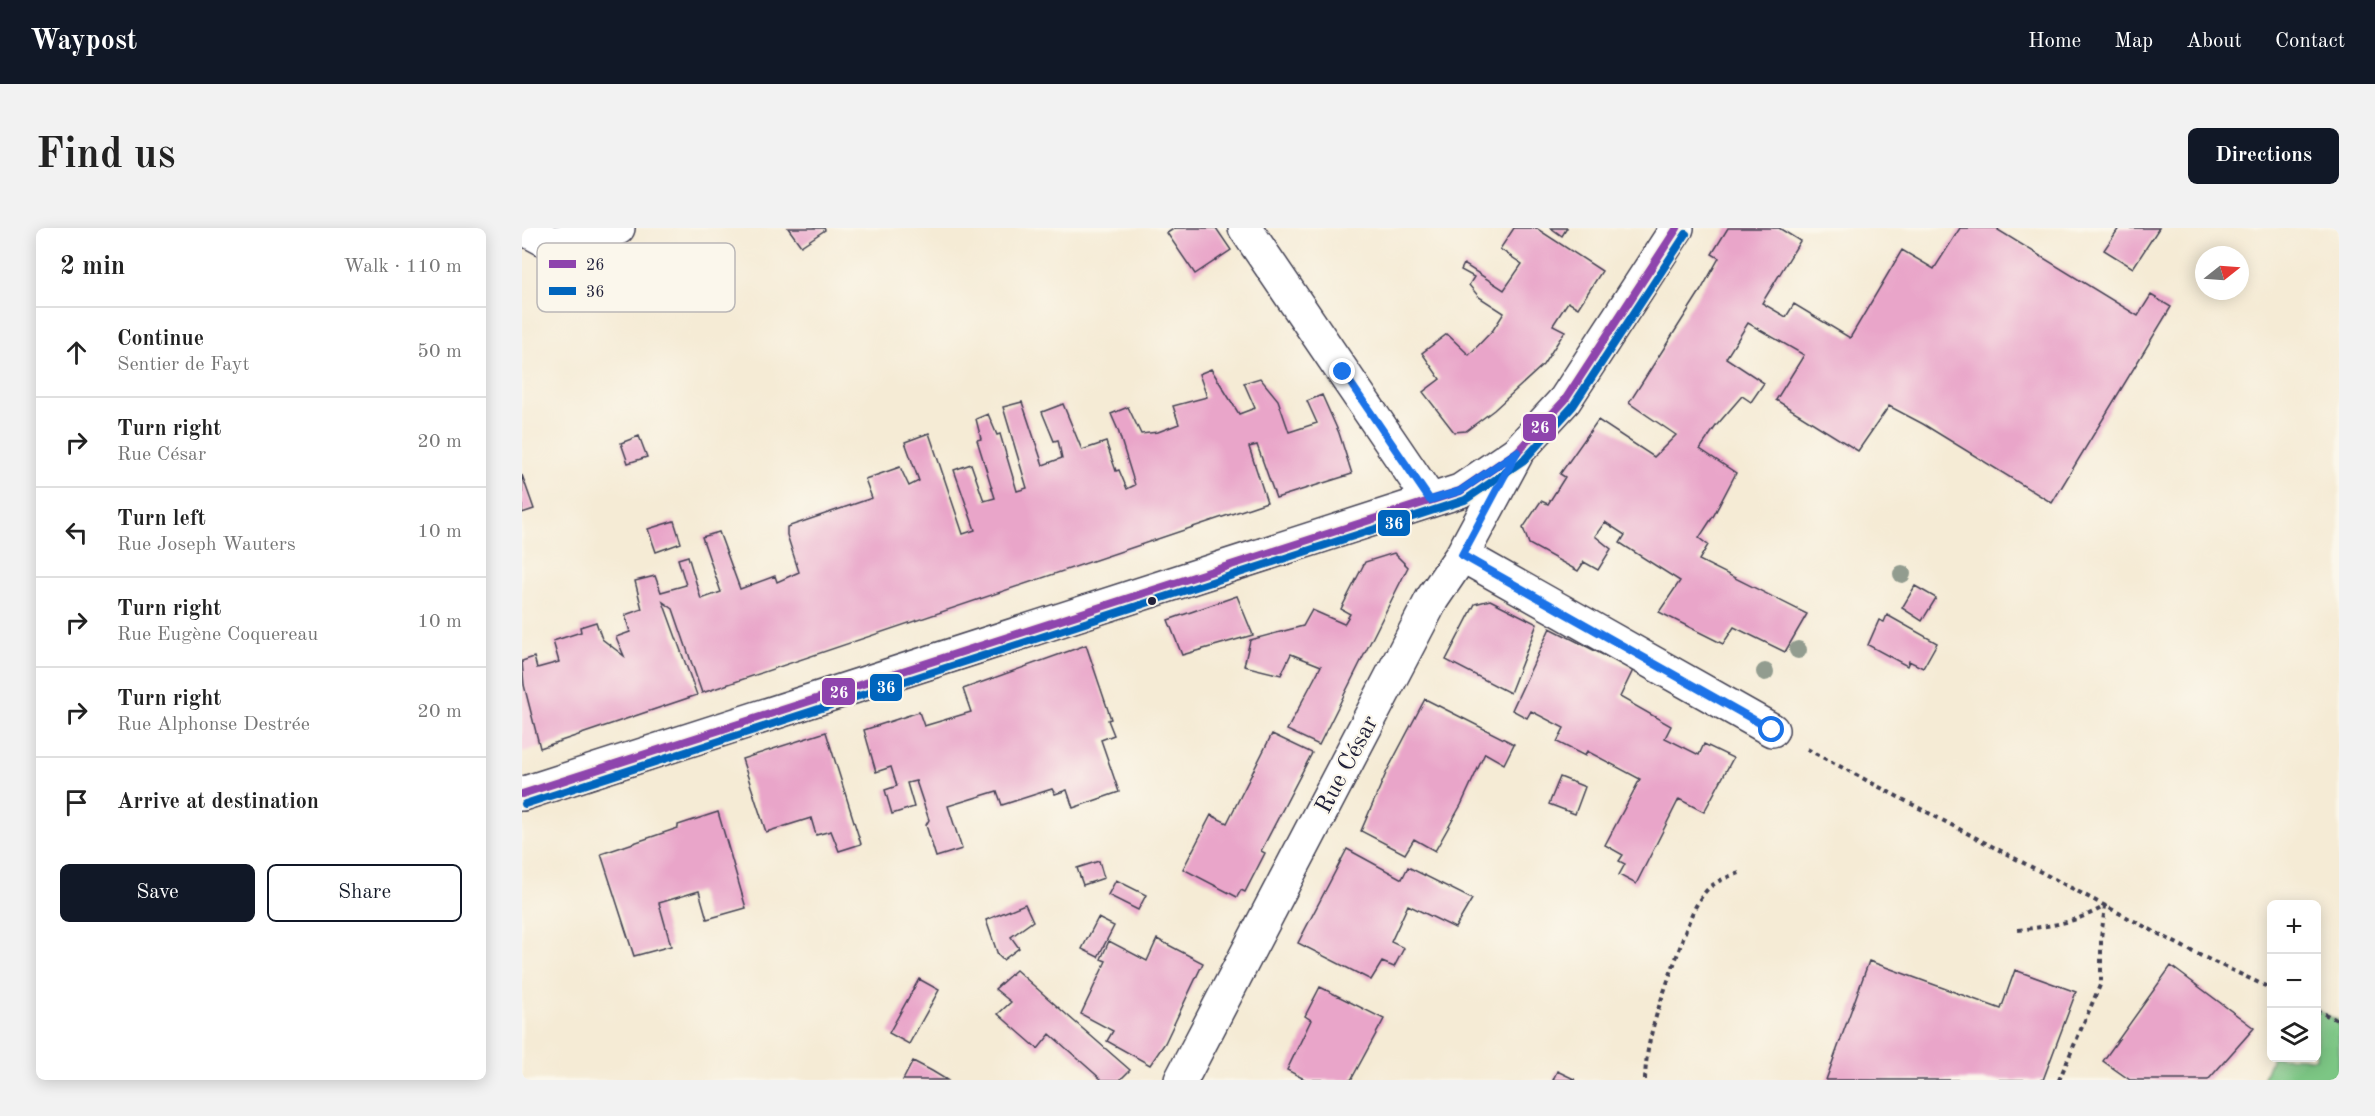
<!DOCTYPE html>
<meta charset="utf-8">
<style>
body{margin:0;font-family:"Old Standard TT",serif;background:#f2f2f2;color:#222}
.controls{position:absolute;right:18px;bottom:18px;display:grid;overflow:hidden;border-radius:9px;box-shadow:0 3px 15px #0003}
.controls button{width:54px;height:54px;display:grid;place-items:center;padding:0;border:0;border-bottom:2px solid #e0e0e0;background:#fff;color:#222;font:30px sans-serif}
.compass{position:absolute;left:1673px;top:18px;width:54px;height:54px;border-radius:50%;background:#fff;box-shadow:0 3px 15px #0003;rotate:73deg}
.stop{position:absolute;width:18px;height:18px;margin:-14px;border:4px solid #1a73e8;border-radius:50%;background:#fff}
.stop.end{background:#1a73e8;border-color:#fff;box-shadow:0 2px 6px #0008}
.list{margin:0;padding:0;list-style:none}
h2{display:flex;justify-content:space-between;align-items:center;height:78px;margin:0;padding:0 24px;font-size:26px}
h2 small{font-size:20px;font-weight:400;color:#767676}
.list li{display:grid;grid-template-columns:39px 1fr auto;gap:18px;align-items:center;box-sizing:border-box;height:90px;padding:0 24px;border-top:2px solid #e0e0e0}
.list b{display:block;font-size:22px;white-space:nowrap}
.list p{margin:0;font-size:20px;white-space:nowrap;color:#767676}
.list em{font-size:20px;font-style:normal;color:#767676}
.actions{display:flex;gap:12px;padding:18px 24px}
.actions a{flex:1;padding:14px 0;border:2px solid #111827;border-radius:9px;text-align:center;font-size:21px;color:#111827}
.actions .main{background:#111827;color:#fff}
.icon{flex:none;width:33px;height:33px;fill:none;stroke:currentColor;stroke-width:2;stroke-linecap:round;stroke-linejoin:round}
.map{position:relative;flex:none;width:1817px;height:852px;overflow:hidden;border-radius:9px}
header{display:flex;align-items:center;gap:36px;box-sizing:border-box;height:84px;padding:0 30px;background:#111827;color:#fff}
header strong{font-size:28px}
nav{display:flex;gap:33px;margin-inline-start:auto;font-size:21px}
.intro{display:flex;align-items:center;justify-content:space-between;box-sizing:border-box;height:144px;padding:0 36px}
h1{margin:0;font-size:42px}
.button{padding:15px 27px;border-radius:9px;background:#111827;color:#fff;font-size:21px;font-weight:700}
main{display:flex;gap:36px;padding:0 36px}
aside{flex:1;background:#fff;border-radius:9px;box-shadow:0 3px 15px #0003}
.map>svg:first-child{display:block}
</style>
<header>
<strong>Waypost</strong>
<nav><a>Home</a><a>Map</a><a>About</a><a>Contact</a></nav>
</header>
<div class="intro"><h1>Find us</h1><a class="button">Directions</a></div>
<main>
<aside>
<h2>2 min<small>Walk · 110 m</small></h2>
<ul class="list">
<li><svg class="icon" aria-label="ahead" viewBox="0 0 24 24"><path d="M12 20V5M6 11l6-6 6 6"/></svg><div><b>Continue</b><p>Sentier de Fayt</p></div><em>50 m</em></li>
<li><svg class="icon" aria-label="right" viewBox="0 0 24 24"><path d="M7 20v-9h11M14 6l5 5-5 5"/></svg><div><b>Turn right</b><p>Rue César</p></div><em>20 m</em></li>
<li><svg class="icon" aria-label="left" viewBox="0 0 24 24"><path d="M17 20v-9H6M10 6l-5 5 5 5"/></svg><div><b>Turn left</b><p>Rue Joseph Wauters</p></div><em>10 m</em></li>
<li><svg class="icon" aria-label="right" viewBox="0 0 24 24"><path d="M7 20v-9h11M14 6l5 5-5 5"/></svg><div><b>Turn right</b><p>Rue Eugène Coquereau</p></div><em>10 m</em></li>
<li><svg class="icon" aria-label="right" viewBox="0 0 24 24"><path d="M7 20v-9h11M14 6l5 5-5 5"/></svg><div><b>Turn right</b><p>Rue Alphonse Destrée</p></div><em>20 m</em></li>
<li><svg class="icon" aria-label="arrive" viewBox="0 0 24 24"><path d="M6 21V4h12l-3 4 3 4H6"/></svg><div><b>Arrive at destination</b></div></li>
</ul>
<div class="actions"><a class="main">Save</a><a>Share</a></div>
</aside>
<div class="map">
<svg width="1817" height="852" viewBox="0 0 1817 852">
<rect width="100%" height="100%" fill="#fbf7ec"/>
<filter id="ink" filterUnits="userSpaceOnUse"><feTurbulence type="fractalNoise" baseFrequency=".0167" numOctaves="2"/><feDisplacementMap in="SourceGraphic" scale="12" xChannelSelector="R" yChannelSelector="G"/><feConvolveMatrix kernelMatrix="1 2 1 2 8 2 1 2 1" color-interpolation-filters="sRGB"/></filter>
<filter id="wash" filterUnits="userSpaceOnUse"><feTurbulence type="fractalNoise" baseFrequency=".008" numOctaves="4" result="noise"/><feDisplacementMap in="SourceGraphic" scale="24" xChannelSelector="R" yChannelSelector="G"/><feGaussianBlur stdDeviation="1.35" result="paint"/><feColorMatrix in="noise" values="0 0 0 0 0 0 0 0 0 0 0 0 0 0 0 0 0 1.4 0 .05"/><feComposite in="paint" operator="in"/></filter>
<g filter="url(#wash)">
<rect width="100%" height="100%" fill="#f5ebd5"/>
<path fill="#f4cfde" d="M0,448L18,520L0,524Z"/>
<path fill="#7bc684" stroke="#4e7460" stroke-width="1.5" d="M1795,782L1817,793V852H1741L1750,829L1794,830Z"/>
<g id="blocks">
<path fill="#e9a5c9" d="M266,0H302L303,2L279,18Z
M653,0H694L709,22L673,46L645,5Z
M992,0H1014L1080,43L1056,80L1046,74L1031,97L1043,103L1021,137L972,182L944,203L932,204L901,164L918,151L900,125L925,106L947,127L971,102L982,85L957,69L947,57L952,49L939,42L942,36L982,62L1000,36L978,21Z
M1029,0H1045L1040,8Z
M1206,0H1257L1278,13L1240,75L1264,89L1272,76L1328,110L1380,22L1412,41L1438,0H1477L1476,2L1616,88L1629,67L1649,79L1530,275L1401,196L1367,178L1336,223L1254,172L1282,127L1226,95L1204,130L1242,155L1229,174L1220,168L1194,198L1178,221L1214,245L1192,287L1177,310L1186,317L1177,332L1285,386L1263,424L1212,399L1201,416L1137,384L1158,353L1098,315L1103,307L1083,294L1073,308L1089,321L1076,342L1062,334L1056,343L1007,316L1001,300L1019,273L1026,276L1043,249L1038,246L1076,192L1132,229L1154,207L1107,175L1179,62L1197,30L1190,26Z
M1597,0H1637L1611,40L1582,22Z
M689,141L717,186L733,180L722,155L738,150L756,172L767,204L795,195L785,173L800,167L817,205L830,246L754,270L735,217L727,219L745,274L180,465L151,381L141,374L175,467L18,520L2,457L0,433L12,429L15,440L37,434L31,413L59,404L58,399L74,394L80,411L102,428L94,409L108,404L103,387L120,381L113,353L133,348L139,364L164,357L156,331L166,328L179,371L199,364L180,309L197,304L218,361L253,348L255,354L277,344L265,307V299L350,270L343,251L358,246L378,239L387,258L397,253L383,214L407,205L441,306L453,302L432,242L449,236L462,273L473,270L455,212L459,211L454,191L466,186L475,207L478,206L495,263L505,260L481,179L500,174L521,237L540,230L536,212L532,213L520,184L541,176L560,222L584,214L594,243L597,242L605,261L613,257L596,202L589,186L606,179L619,206L636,204L657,196L651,178L685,169L677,146Z
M117,208L125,229L106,235L99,215Z
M0,247L12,281L0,285Z
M152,293L159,315L134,324L126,301Z
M872,325L886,339L797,517L765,502L799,438L769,426L759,447L722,438L728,412L781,398L790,382L822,396L828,386L819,381L843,334Z
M1393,358L1414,370L1400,393L1380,380Z
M715,368L731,407L660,427L646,392Z
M968,372L1015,396L988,465L924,432L953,376Z
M1365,387L1415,415L1401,440L1387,433L1385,438L1346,417L1357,392L1362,394Z
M1028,400L1111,442L1098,469L1149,498L1143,510L1177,527L1182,516L1211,530L1182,584L1157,571L1114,656L1097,647L1103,636L1097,633L1101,627L1083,617L1118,551L1065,523L1063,528L1035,514L1042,500L1009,483L1005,490L990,482Z
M564,417L589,491L586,492L592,507L579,512L597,564L551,580L545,562L533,566L530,561L480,577L475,563L426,578L440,621L414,629L404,597L407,592L394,553L385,555L392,579L370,586L363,562L375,558L369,539L354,544L342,502L397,484L402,498L449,484L441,461Z
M903,471L992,516L982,536L963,525L939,577L913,623L892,611L883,626L839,603L865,543Z
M304,504L339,616L317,623L309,603L294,607L289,590L244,604L220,531Z
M750,506L790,525L739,623L743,625L723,664L719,662L715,669L661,641L689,587L705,595Z
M1038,549L1063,559L1053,586L1027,576Z
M196,584L224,680L185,691L177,663L137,675L149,718L112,728L79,626L156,600V597Z
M825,621L880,651L886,639L950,671L933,700L886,677L869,714L882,720L872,739L860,734L849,752L776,715Z
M577,633L582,650L561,657L555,640Z
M594,652L624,667L616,682L586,667Z
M503,676L511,693L489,709L497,720L481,732L476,727L464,692Z
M576,690L592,698L576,729L560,721Z
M635,711L681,735L643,815L628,837L585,813L591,803L559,786L584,733L579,731L587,713L625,733Z
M1347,733L1479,781L1493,742L1554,764L1521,852H1304Z
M1649,738L1732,800L1686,852H1608L1581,833Z
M494,742L545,787L608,842L598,852H580L528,806L516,821L476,786L489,774L473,761Z
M397,751L417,762L387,816L367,805Z
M798,759L862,791L829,852H784L765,842L789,792L783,788Z
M391,833L410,843L425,852H381Z
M1035,843L1054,852H1031Z"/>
</g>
</g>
<g filter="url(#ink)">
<use href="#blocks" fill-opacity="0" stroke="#424052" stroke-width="1.5"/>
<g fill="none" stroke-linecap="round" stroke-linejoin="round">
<defs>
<path id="minor" d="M723,0L908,272
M3,1L29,15L70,10L96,0
M940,327L1250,502
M0,566L938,263L995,224L1043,172L1155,0
M659,852L910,371L940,327L994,227"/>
</defs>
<use href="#minor" stroke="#424052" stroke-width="36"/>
<path stroke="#424052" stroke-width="4" stroke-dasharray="4.5 4.5" stroke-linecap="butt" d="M1285,521L1671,724L1750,761
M1496,702C1529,698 1553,695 1583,678L1579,710V755L1537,852
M1794,782L1817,793
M1123,852C1124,806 1142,765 1157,722C1164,702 1170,679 1184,663C1194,652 1208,648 1221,644"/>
<use href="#minor" stroke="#fff" stroke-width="33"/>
<defs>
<path id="bus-1" d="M0,566L938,263L995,224L1043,172L1155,0"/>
<path id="bus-2" d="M3,576L943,272L1002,232L1051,178L1164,6"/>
</defs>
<use href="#bus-1" stroke="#fbf7ec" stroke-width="12"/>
<use href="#bus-2" stroke="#fbf7ec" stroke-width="12"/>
<use href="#bus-1" stroke="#8e44ad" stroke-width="8"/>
<use href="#bus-2" stroke="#0065bd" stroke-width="8"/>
</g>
<g fill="#929c8f">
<circle cx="1380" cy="346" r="9"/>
<circle cx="1276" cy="422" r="9"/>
<circle cx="1243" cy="444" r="9"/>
</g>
</g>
<g fill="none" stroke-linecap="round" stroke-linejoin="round" filter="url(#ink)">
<path stroke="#1a73e8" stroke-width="8" d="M821,144L908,272L938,263L995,224L940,327L1250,502"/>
</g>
<circle fill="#22223b" stroke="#fbf7ec" stroke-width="2" cx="630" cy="373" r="5"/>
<g text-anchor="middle" stroke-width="4.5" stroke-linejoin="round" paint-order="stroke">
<g font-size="24" fill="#22223b" stroke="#fbf7ec">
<text transform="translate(824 536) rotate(-62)" y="8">Rue César</text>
</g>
</g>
<rect x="15" y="15" width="198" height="69" rx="9" fill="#fbf7ec" stroke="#bab7b7" stroke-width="1.5"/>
<rect x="27" y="32" width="27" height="8" fill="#8e44ad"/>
<rect x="27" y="59" width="27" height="8" fill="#0065bd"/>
<g font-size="16" fill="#22223b">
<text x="64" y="42">26</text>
<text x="64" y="69">36</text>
</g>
<g stroke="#fbf7ec" stroke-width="2">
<rect x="1000" y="185" width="35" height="29" rx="6" fill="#8e44ad"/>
<rect x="855" y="281" width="34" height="28" rx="6" fill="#0065bd"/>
<rect x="347" y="445" width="34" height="29" rx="6" fill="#0065bd"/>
<rect x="299" y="449" width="35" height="29" rx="6" fill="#8e44ad"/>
</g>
<g font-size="16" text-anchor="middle" font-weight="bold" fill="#fff">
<text x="1018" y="205">26</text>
<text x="872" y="301">36</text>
<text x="364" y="465">36</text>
<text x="317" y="470">26</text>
</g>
</svg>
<div class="controls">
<button>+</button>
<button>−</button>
<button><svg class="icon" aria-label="layers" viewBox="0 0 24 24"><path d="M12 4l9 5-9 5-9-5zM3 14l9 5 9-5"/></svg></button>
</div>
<svg class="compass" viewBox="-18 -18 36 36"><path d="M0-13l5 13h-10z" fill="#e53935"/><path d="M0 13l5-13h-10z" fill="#767676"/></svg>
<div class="stop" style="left:1250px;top:502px"></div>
<div class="stop end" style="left:821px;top:144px"></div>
</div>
</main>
